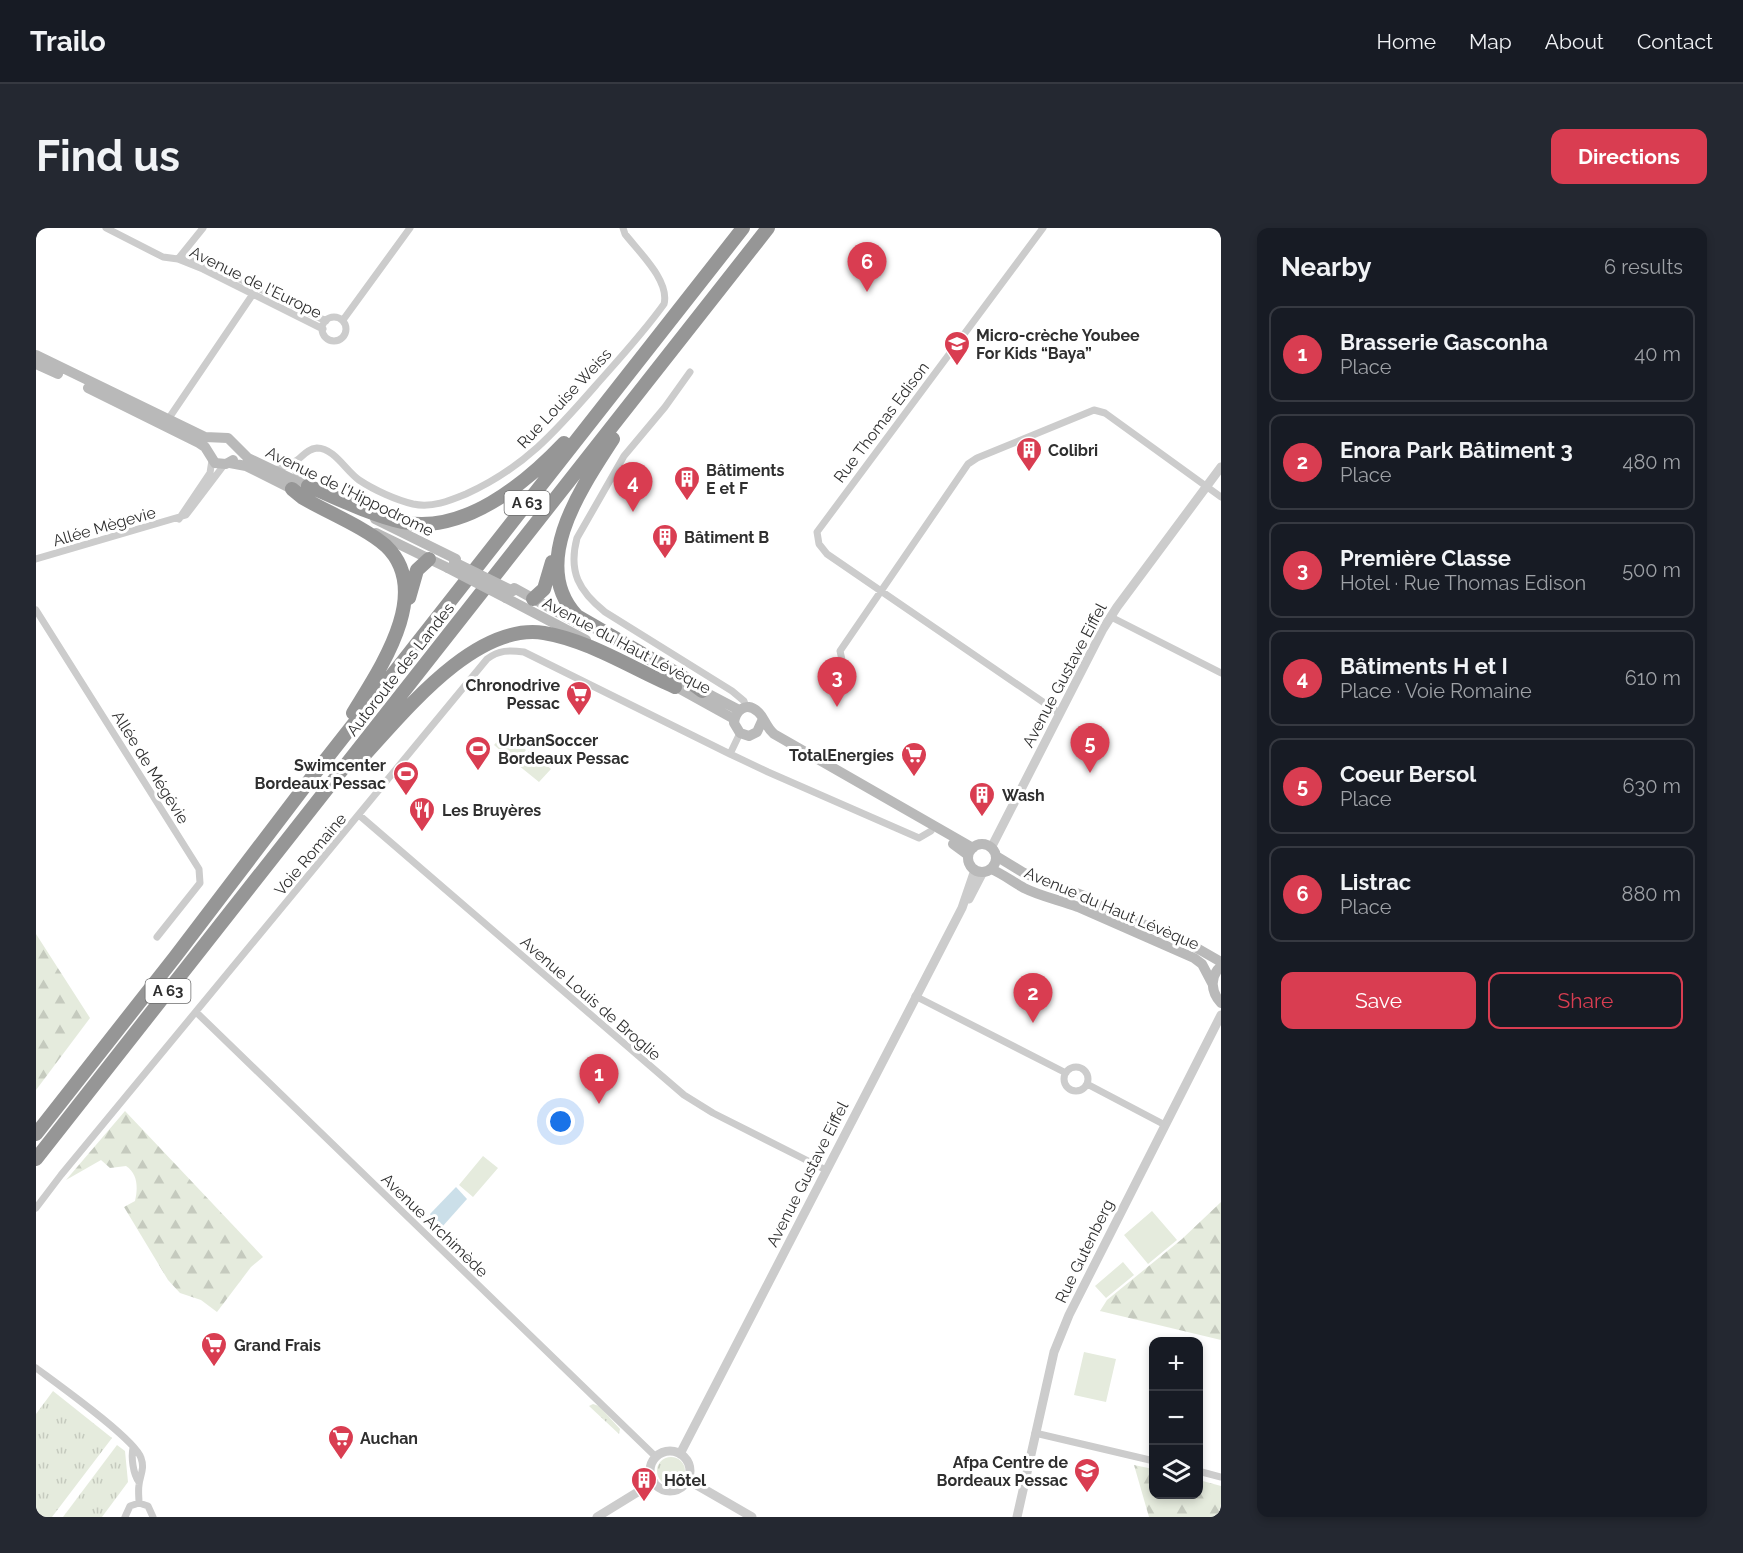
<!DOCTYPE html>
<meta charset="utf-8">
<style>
body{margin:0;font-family:Raleway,sans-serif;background:#242831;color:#f1f3f6}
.controls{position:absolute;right:18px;bottom:18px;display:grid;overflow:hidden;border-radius:12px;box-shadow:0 3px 9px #0003}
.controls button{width:54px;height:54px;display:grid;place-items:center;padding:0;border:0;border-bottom:2px solid #363941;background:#171b24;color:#f1f3f6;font:30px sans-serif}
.you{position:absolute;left:525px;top:894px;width:21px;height:21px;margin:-15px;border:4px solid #fff;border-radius:50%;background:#1a73e8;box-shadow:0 0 0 9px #1a73e833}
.badge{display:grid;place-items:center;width:39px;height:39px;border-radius:50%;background:#d93d51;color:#fff;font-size:20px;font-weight:700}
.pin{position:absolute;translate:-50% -50px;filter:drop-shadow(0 2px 3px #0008)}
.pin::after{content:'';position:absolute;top:32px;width:21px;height:18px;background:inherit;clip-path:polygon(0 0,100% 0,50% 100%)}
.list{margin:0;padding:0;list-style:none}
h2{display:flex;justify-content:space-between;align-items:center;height:78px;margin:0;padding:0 24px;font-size:26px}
h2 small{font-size:20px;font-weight:400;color:#9ea1a6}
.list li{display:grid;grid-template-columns:39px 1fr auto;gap:18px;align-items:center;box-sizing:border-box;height:96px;margin:0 12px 12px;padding:0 12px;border:2px solid #363941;border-radius:12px}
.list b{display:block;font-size:22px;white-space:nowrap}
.list p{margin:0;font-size:20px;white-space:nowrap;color:#9ea1a6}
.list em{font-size:20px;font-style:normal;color:#9ea1a6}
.actions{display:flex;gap:12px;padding:18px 24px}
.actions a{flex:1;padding:14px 0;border:2px solid #d93d51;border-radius:12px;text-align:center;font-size:21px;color:#d93d51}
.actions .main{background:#d93d51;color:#fff}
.icon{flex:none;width:33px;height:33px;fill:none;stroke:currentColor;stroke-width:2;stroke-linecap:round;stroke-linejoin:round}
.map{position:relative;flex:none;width:1185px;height:1289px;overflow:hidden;border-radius:12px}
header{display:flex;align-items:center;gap:36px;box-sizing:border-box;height:84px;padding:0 30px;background:#171b24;border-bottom:2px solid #363941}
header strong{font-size:28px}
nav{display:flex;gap:33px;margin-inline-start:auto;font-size:21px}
.intro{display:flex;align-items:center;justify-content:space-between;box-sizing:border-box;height:144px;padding:0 36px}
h1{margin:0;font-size:42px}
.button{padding:15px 27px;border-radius:12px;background:#d93d51;color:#fff;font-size:21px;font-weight:700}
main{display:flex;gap:36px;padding:0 36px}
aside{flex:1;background:#171b24;border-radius:12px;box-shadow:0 3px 9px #0003}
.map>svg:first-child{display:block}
</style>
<header>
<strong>Trailo</strong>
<nav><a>Home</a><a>Map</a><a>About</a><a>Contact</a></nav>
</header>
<div class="intro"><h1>Find us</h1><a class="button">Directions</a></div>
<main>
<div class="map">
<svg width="1185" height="1289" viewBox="0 0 1185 1289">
<defs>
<pattern id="grass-tufts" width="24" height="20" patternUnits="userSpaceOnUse" patternTransform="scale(1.5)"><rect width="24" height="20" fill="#e5ebdd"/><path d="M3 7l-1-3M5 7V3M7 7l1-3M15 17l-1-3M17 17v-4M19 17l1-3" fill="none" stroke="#c5cabe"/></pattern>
<pattern id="forest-firs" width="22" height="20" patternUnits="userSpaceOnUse" patternTransform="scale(1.5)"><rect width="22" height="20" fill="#e5ebdd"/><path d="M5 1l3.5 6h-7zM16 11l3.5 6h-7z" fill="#c5cabe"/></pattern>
</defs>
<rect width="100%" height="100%" fill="#fff"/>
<path fill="url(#grass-tufts)" d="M17,1163L76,1210L16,1289H0V1186Z
M557,1176L563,1178L584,1201L583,1206L553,1178Z
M81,1217L89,1223L92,1254L66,1289H27Z
M621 1243a14 14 0 1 1 28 0a14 14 0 1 1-28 0Z"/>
<path fill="url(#forest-firs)" d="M0,706L54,790L0,862Z
M89,883L227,1029L215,1039L181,1084L165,1072L144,1065L132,1052L88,979L99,973C102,960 102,946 90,938L74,940L65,932L30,952Z
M1185,974V1112L1064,1083L1071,1072L1146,1011Z
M1098,1237L1117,1241L1118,1266H1162L1163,1252L1185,1258V1276L1182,1289H1113Z"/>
<path fill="#e5ebdd" d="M469,504L490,522L479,535L458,517Z
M493,523L515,541L503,554L482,537Z
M447,928L462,940L437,969L423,957Z
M1116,983L1141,1012L1112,1036L1088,1007Z
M1087,1034L1098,1047L1070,1070L1059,1058Z
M1048,1124L1080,1131L1070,1174L1038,1167Z"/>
<path fill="#cbdfe9" d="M420,959L431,971L406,999L395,988L394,986Z"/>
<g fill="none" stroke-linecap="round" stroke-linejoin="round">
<path stroke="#ccc" stroke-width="7" d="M70,0L127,29L142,31L151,30L171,35L290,93
M1007,0L781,304L783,316L791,326L1023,485
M142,31L167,41L287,101
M142,31L167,0
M286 101a12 12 0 1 1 24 0a12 12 0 1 1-24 0Z
M307,92L374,0
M654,144L629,179L588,228L541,310C532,344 543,363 569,384L696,463L708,473L710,479
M133,190L219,63
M260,234V244L264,254
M237,242C244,241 252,238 258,234C266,230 270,221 281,220C298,220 310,243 323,252C338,262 360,272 377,276C396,280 413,273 430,266C488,240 520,203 561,156C584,130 608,104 628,76C634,53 603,24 589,6L587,0
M143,291L174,245L176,232
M0,331L150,287L188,237
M0,382L163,641L164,655L121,709
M1075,389L1185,445
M807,436L804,423L932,236L941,230L1058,182L1069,185L1185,269
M694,526L732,544L883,610L895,603
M323,587L648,867L677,885L790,942
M879,768L1030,845
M160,784L620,1229
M1028 851a12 12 0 1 1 24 0a12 12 0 1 1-24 0Z
M1051,856L1129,897
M0,980L25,947L451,431C463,422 473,422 488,424L694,526L704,505
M0,1140C20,1155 99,1211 105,1230C109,1241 104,1247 103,1257C102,1263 103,1269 103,1275
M999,1205L1118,1233
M97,1220C95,1229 97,1246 103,1254
M1162,1243L1185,1249
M89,1289L94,1278L103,1275L112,1278L117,1289"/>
<path stroke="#ccc" stroke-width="9" d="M955,620L1067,401L1081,379L1185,239
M933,671L947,644
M614 1243a20 20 0 1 1 40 0a20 20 0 1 1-40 0Z
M644,1226L926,680L939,642
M652,1252L716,1289
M561,1289L618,1254
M981,1289L1018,1124L1033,1087L1185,787"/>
<path stroke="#b9b9b9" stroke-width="10" d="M0,127L169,209L192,210L212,230L277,261
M0,136L22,146
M52,160L163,215L169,219L179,235L190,236L197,232
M194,235L210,238L262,264
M339,291L420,331
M340,305L412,340
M478,360L547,398
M470,370L550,412
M633,455L698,491
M661,460L703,482
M726,493L721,504L713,508L704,505L698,495C699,483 710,473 721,483C728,488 729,498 738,506L937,620
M917,616L932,627
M932 630a14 14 0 1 1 28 0a14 14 0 1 1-28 0Z
M960,628L988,645L1048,668L1062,677L1152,715L1185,734
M955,641C967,646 977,654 988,660C1006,669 1024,672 1042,679L1158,730L1166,736L1176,755
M1185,738C1173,749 1175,764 1185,775"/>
<path stroke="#969696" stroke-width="14" d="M577,211C546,259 492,336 541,388L650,451L666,463
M272,258C301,270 337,288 366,294C427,307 489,256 528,215
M256,261L267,270C291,284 330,300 350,318C398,364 343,442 317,485
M373,370L381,342L393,331
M497,371L508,361L516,334
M323,533C366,487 438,394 508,405C552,412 597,441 639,459
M0,906L139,729L276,549L707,0
M0,931L732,0"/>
<path stroke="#b9b9b9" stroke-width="10" d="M418,334L477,363
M412,340L470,370"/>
</g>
<defs>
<symbol id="school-pin" viewBox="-11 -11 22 30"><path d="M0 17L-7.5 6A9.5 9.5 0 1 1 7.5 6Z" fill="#d93d51" stroke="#fff"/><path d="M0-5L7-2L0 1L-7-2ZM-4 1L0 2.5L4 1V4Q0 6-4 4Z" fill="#fff"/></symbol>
<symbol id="building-pin" viewBox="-11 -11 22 30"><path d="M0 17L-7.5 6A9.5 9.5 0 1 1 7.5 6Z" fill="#d93d51" stroke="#fff"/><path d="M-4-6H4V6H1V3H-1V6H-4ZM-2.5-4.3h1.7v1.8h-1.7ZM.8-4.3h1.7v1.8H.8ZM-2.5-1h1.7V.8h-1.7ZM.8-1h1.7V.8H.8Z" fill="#fff"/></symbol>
<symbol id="supermarket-pin" viewBox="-11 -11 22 30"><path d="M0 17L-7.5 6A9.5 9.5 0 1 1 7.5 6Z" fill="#d93d51" stroke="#fff"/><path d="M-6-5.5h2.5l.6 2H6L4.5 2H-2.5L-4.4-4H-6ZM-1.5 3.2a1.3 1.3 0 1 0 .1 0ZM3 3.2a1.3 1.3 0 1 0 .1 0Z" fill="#fff"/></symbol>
<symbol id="stadium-pin" viewBox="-11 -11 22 30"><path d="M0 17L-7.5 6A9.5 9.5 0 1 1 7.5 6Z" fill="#d93d51" stroke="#fff"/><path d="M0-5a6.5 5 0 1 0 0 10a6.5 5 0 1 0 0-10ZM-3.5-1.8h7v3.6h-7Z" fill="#fff"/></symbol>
<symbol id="restaurant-pin" viewBox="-11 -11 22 30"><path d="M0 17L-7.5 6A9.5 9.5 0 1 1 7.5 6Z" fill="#d93d51" stroke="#fff"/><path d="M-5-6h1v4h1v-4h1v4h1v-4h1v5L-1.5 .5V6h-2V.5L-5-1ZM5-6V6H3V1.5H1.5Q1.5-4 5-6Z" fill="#fff"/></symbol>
<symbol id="university-pin" viewBox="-11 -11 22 30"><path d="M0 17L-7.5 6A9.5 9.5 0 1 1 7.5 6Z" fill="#d93d51" stroke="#fff"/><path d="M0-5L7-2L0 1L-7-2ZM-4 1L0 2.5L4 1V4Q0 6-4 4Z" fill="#fff"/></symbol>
</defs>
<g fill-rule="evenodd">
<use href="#school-pin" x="906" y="101" width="30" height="40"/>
<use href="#building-pin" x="978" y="207" width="30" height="40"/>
<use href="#building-pin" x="636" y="236" width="30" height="40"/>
<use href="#building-pin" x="614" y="294" width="30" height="40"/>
<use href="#supermarket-pin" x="528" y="451" width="30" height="40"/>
<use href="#stadium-pin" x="427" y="506" width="30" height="40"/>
<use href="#supermarket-pin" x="863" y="512" width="30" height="40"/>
<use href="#stadium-pin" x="355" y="531" width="30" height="40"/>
<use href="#building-pin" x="931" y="552" width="30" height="40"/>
<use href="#restaurant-pin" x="371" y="567" width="30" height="40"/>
<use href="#supermarket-pin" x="163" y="1102" width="30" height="40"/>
<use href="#supermarket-pin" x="290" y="1195" width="30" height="40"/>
<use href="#university-pin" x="1036" y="1228" width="30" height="40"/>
<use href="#building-pin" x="593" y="1237" width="30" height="40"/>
</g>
<g text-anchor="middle" stroke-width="6" stroke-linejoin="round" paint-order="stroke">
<g fill="#fff" stroke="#6d6d6d" stroke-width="1.5">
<rect x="468.5" y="263" width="45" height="24" rx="4.5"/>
<rect x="109.5" y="751" width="45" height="24" rx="4.5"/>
</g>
<g font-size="15" font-weight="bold" fill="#2f2f2f">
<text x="491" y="280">A 63</text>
<text x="132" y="768">A 63</text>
</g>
<g font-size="16" fill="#2f2f2f" stroke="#fff">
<text transform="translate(220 54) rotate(26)" y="6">Avenue de l'Europe</text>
<text transform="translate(528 170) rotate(-47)" y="6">Rue Louise Weiss</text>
<text transform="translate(845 194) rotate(-53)" y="6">Rue Thomas Edison</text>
<text transform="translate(314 263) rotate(26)" y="6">Avenue de l'Hippodrome</text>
<text transform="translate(68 298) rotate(-16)" y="6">Allée Mègevie</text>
<text transform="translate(591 417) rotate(28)" y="6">Avenue du Haut Lévèque</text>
<text transform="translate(364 441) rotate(-52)" y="6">Autoroute des Landes</text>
<text transform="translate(1028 447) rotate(-62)" y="6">Avenue Gustave Eiffel</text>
<text transform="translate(115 539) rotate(58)" y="6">Allée de Mégévie</text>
<text transform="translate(274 626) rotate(-50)" y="6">Voie Romaine</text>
<text transform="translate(1076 680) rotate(23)" y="6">Avenue du Haut Lévèque</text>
<text transform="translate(555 770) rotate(41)" y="6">Avenue Louis de Broglie</text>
<text transform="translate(771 946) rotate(-63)" y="6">Avenue Gustave Eiffel</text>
<text transform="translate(399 997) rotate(44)" y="6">Avenue Archimède</text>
<text transform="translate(1048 1023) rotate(-64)" y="6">Rue Gutenberg</text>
</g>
<g font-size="16" font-weight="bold" fill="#2f2f2f" stroke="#fff" text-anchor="start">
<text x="940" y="113">Micro-crèche Youbee<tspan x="940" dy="18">For Kids “Baya”</tspan></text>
<text x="1012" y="228">Colibri</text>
<text x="670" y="248">Bâtiments<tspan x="670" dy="18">E et F</tspan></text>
<text x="648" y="315">Bâtiment B</text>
<text x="524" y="463" text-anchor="end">Chronodrive<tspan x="524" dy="18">Pessac</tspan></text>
<text x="462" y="518">UrbanSoccer<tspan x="462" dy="18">Bordeaux Pessac</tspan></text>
<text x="858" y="533" text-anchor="end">TotalEnergies</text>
<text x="350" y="543" text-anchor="end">Swimcenter<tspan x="350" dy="18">Bordeaux Pessac</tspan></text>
<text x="966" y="573">Wash</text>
<text x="406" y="588">Les Bruyères</text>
<text x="198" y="1123">Grand Frais</text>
<text x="324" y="1216">Auchan</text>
<text x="1032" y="1240" text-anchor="end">Afpa Centre de<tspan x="1032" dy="18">Bordeaux Pessac</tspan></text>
<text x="628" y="1258">Hôtel</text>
</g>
</g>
</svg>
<div class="controls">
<button>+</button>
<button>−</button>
<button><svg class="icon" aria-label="layers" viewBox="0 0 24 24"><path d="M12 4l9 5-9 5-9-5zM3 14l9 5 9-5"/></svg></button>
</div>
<div class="you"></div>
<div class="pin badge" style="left:563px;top:876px">1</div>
<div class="pin badge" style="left:997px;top:795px">2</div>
<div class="pin badge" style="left:801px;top:479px">3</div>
<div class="pin badge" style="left:597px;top:284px">4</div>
<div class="pin badge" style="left:1054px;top:545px">5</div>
<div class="pin badge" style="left:831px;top:64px">6</div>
</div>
<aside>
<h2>Nearby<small>6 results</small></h2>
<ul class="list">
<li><span class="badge">1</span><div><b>Brasserie Gasconha</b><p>Place</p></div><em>40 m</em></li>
<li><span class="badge">2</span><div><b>Enora Park Bâtiment 3</b><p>Place</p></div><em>480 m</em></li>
<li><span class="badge">3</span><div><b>Première Classe</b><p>Hotel · Rue Thomas Edison</p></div><em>500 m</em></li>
<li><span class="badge">4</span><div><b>Bâtiments H et I</b><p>Place · Voie Romaine</p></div><em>610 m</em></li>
<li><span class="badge">5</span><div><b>Coeur Bersol</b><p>Place</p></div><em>630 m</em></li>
<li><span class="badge">6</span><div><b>Listrac</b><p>Place</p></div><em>880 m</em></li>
</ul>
<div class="actions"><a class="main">Save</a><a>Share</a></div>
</aside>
</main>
